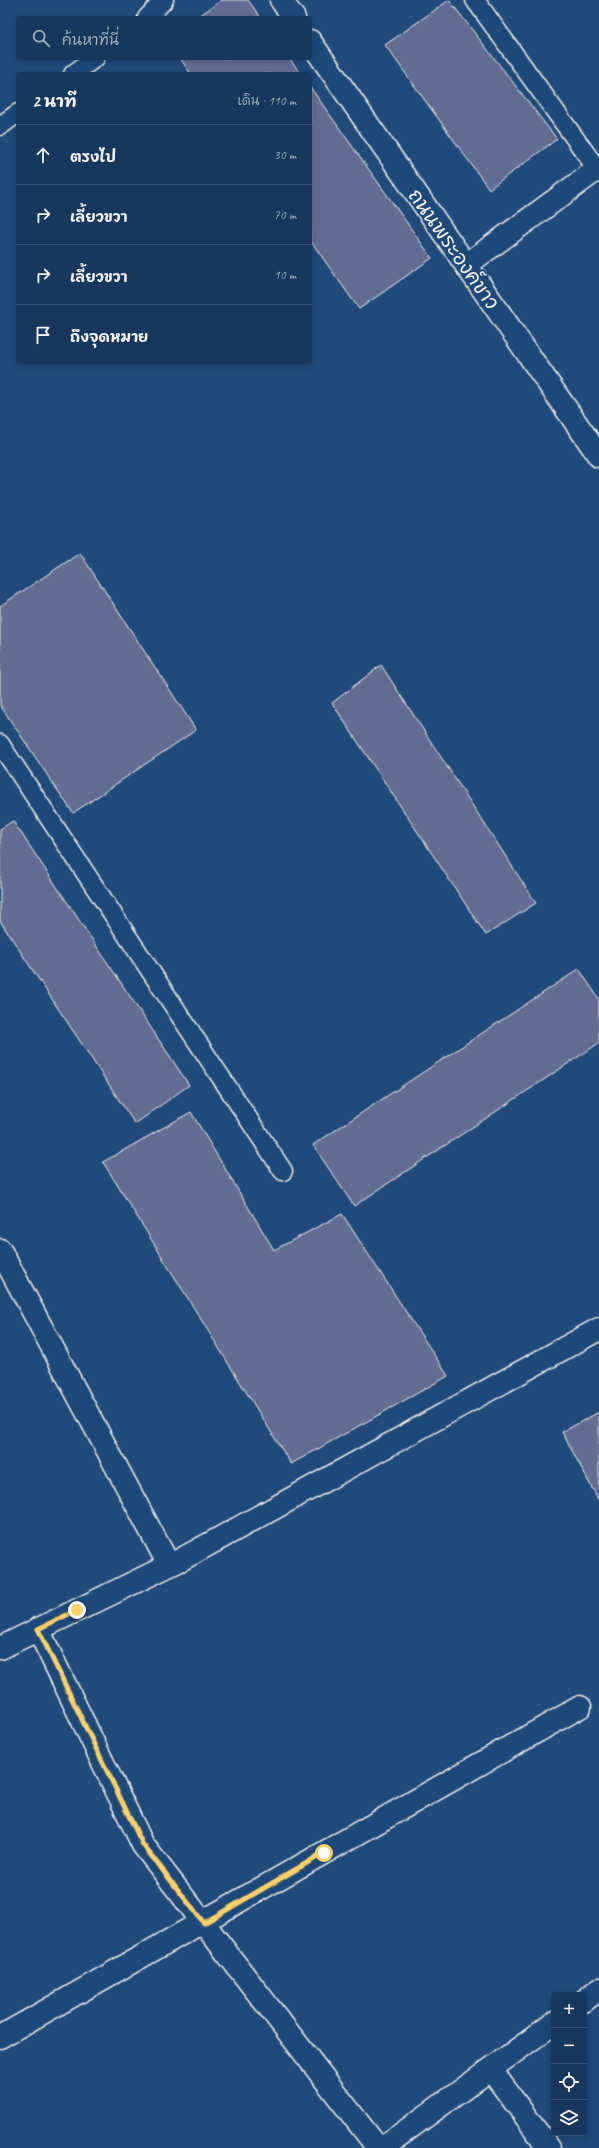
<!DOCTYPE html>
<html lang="th">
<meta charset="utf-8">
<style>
body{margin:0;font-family:Caveat,"Playpen Sans Thai",sans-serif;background:#203f62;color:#f1f3f6}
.controls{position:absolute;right:12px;bottom:12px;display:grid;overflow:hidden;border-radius:4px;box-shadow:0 2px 6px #0003}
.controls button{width:36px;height:36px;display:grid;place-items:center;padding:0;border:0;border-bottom:1px solid #365272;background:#17385c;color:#f1f3f6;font:20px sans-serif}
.stop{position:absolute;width:12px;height:12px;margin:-9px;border:3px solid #ffd166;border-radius:50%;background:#fff}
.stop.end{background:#ffd166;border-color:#fff;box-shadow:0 1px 4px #0008}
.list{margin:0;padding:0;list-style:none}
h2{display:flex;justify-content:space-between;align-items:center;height:52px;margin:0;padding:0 16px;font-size:17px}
h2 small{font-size:13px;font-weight:400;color:#9eacbb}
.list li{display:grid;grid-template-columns:26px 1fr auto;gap:12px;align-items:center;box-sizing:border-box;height:60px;padding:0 16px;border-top:1px solid #365272}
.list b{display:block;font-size:15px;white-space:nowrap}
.list em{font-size:13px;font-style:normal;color:#9eacbb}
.icon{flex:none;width:22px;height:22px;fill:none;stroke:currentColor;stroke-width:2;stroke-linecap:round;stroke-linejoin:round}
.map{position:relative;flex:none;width:599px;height:2148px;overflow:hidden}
.search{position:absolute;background:#17385c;box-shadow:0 2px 6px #0003;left:16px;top:16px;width:296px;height:44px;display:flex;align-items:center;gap:10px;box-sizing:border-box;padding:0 14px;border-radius:4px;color:#9eacbb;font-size:15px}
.panel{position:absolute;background:#17385c;box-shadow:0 2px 6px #0003;left:16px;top:72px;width:296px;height:292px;border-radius:4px}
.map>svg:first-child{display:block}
</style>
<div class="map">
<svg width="599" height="2148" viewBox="0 0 599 2148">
<rect width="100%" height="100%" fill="#1f4a7a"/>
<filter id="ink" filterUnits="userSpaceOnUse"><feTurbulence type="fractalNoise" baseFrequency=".025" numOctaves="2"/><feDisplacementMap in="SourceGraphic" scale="8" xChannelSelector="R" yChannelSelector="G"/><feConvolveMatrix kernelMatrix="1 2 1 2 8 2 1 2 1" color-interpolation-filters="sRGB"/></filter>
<g filter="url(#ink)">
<path fill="#646c93" stroke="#f4f1e8" d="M222,0H248L261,18H196Z
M449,0L557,139L489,189L385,45Z
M180,58H289L301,74H191Z
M310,87L432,258L359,309L310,240Z
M80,553L196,730L73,813L0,705V606Z
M381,665L536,903L486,935L332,703Z
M13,821L189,1085L135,1124L0,921V829Z
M579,969L599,999V1043L354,1206L313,1145Z
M191,1112L274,1250L342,1214L448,1376L291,1464L103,1162Z
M599,1412V1501L562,1432Z"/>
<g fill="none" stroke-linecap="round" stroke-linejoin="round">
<defs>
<path id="service" d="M475,0L597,169
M147,18L164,0
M73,74L95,58
M0,126L18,113
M0,744L283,1171"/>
<path id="minor" d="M466,265L599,168
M0,1250L169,1565
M38,1629L143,1845L378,2148
M0,1648L182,1559L599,1329
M584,2001L599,1989
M0,2037L580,1707
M491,2070L549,2148
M382,2148L554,2023"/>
<path id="tertiary" d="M281,0L294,18
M310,41L599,456"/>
</defs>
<use href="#service" stroke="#f4f1e8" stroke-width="21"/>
<use href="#minor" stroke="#f4f1e8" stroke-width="25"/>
<use href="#tertiary" stroke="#f4f1e8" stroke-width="25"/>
<use href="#service" stroke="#1f4a7a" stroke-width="18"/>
<use href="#minor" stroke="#1f4a7a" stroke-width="22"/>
<use href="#tertiary" stroke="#1f4a7a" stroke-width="22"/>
</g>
</g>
<g fill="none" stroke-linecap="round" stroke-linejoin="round" filter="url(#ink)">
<path stroke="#ffd166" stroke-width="5" d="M77,1610L38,1629L143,1845L204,1923L324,1853"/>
</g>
<g text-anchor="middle" stroke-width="3.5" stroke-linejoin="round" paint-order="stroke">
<g font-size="20" fill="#f4f1e8" stroke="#1f4a7a">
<text transform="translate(454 249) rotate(55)" y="7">ถนนพระองค์ขาว</text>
</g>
</g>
</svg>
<div class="controls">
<button>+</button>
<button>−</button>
<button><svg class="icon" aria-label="locate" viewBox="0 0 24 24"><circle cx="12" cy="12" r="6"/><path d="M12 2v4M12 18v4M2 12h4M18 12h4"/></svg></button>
<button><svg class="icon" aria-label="layers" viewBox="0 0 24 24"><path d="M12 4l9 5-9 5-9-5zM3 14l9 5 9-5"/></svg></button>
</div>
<div class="stop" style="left:324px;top:1853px"></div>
<div class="stop end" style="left:77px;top:1610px"></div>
<div class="search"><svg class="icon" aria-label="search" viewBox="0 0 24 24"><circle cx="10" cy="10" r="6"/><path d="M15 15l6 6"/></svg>ค้นหาที่นี่</div>
<section class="panel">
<h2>2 นาที<small>เดิน · 110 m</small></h2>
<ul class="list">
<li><svg class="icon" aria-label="ahead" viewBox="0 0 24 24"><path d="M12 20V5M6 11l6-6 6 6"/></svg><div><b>ตรงไป</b></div><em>30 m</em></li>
<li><svg class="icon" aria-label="right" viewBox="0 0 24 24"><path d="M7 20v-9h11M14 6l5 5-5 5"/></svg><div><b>เลี้ยวขวา</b></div><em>70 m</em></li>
<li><svg class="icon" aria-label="right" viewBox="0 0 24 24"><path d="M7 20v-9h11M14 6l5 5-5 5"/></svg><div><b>เลี้ยวขวา</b></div><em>10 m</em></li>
<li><svg class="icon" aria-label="arrive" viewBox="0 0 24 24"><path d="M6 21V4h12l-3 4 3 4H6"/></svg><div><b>ถึงจุดหมาย</b></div></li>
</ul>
</section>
</div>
